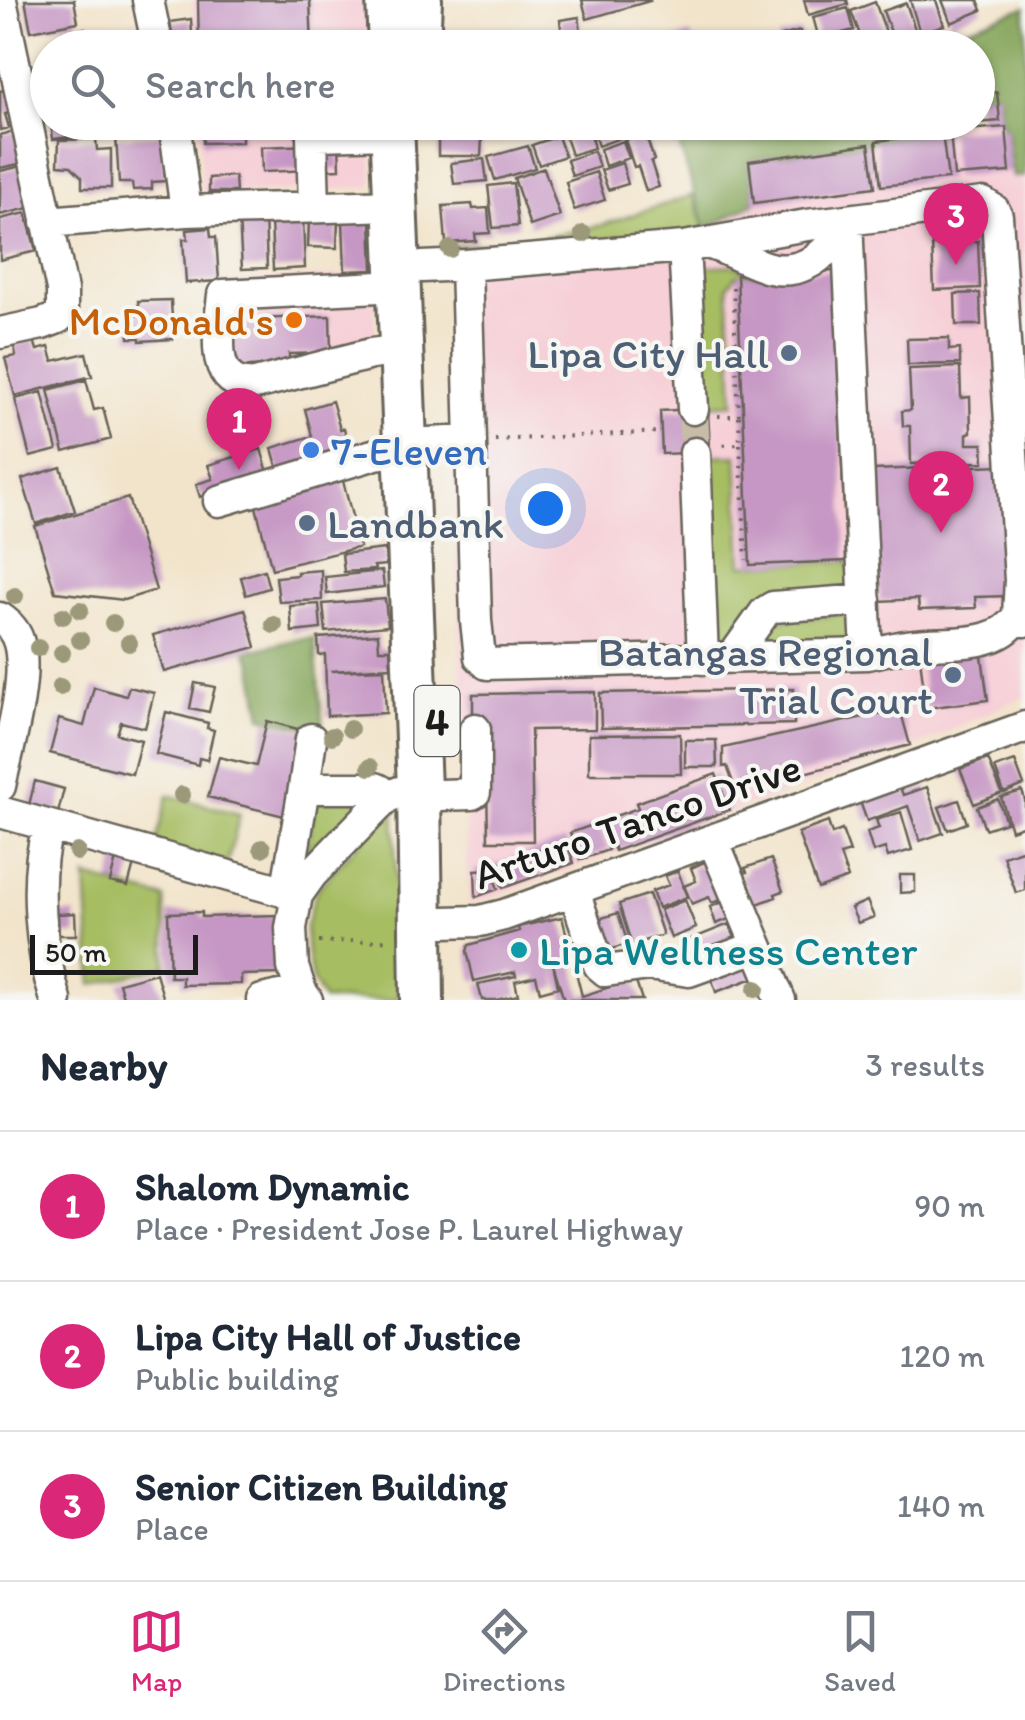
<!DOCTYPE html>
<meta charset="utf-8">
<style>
body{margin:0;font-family:Itim,sans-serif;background:#f2f2f3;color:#1f2937}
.scale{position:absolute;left:30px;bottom:25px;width:168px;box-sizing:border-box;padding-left:10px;border:5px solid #1c1c1c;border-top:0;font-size:28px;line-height:35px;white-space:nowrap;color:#1c1c1c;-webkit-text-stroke:8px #f6f6f2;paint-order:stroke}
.you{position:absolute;left:545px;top:508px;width:35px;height:35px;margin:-25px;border:8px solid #fff;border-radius:50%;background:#1a73e8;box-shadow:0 0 0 15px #1a73e833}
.badge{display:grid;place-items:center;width:65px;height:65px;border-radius:50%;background:#db2777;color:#fff;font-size:32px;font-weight:700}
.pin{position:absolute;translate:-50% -82px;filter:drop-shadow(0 2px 5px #0008)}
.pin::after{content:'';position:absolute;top:52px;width:35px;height:30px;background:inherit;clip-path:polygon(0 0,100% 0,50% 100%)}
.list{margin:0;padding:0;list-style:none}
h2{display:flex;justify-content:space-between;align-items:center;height:130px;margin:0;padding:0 40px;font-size:42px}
h2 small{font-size:32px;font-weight:400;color:#747a83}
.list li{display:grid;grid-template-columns:65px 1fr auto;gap:30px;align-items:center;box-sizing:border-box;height:150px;padding:0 40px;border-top:2px solid #e0e1e3}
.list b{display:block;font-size:38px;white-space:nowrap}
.list p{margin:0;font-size:32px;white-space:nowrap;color:#747a83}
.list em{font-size:32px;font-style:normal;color:#747a83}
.icon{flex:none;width:55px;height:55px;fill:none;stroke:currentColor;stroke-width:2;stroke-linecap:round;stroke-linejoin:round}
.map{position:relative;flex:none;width:1025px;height:1000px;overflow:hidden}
.search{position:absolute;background:#fff;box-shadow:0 2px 8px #0004;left:30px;right:30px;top:30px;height:110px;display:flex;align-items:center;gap:25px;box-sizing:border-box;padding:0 35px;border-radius:55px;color:#747a83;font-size:38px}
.sheet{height:580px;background:#fff}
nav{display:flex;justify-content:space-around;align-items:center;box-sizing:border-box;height:140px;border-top:2px solid #e0e1e3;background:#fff;font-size:28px;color:#747a83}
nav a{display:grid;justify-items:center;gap:5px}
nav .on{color:#db2777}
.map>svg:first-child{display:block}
</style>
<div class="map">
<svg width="1025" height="1000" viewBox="0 0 1025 1000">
<rect width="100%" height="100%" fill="#f6f6f2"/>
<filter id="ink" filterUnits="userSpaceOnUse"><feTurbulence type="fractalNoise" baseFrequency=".01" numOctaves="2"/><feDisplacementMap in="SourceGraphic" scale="20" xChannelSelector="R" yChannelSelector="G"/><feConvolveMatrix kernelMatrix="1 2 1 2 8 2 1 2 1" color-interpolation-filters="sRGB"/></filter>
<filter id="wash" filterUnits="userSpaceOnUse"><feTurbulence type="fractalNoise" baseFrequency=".0048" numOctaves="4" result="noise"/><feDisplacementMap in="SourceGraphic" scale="40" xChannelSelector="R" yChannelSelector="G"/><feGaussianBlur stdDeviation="2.25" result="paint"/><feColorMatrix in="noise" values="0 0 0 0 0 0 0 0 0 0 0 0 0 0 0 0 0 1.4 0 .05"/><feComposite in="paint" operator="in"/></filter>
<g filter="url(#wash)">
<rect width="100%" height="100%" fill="#f2e4cb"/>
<path fill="#f6cfd7" d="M192,0H366L368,47H195Z
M1025,7V696L915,747L469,905L446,247L530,240L602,225L693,195L675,131L699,123L978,122V48L911,47Z
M199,123H371L373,184L368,188L202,194Z
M373,273L376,359L226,391L215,283Z"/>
<path fill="#a6bd62" stroke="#616c3f" stroke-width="2.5" d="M693,195L705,227L672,238L446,256V247L530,240L602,225Z
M730,265L761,274L737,275L728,286L731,338L725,345L728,353L732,357L734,403L707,405L699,269L702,267Z
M737,455L742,565L849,561L852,584L848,589L762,595L727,639L719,640L709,456Z
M846,614L849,635L845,640L756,644L772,621Z
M372,794L335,844L306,858L315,804L320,800Z
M168,795L240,814L227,865L155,847Z
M394,803L399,1000H323L312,979L306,946V926L316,891Z
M86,877L165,898L166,966L92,985Z"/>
<path fill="#84a458" stroke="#50603a" stroke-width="2.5" d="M1025,7V176L1013,177L1006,127H1002L997,92L978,94V48H911Z
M699,122H944L945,130L942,133L871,141L869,144L749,161L754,203L719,222L705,227L675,131Z
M314,638L323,726L308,728L262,717L252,663L246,652L294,640Z"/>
<g id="blocks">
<path fill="#c697c4" d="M25,0H74L78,22L31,31Z
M198,0H310L312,48H199Z
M582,0H649L650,1L587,19Z
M804,0H847L848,4L808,15Z
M910,0H936L944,25L920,33Z
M942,0H978L982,10L951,23Z
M875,2L890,43L879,48H865L851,11Z
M906,3L917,35L895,43L883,11Z
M848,8L854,30L819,39L813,17Z
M579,17L581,32L562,35L560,20Z
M191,19L193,48H185L182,33L172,35L170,22Z
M85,28L89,48H68L64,33Z
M800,31L805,48H781L778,37Z
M691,34L695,48H650V47Z
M8,88L15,112L5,114L9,128L0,130V91Z
M997,92L1000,121L978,123V94Z
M51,122H76L78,136L53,139Z
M447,122H482V135L447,134Z
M576,122H640L643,130L598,146L590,123L577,128Z
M242,125V142L203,143V127Z
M588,127L594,148L571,155L564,134Z
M1006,127L1010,172L954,176L950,131Z
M15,131L23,163L0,168V135Z
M645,133L654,160L651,162L659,187L646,191L638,166L634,167L625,140Z
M942,133L948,179L881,186L876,141Z
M163,134L165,181L152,182V189L133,190L132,183H119L116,137Z
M558,136L565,156L539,165L532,145Z
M438,138H482L481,156H438Z
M96,139L97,150L111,149V188H82V177L71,166L58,165L59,140Z
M623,141L629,158L605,166L600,149Z
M339,144L340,169L262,172L261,147Z
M869,144L875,187L754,203L749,161Z
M528,146L535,168L495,180L488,157Z
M594,151L599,167L572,176L567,160Z
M484,159L487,181L454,184L451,163Z
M622,163L628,184L608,190L601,170Z
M22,166L33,207L0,215V171Z
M544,168L560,216L530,226L514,178Z
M596,172L605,200L574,210L566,182Z
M235,176L236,192H209V178Z
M513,183L518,226L493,228L488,186Z
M472,204L473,209L488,208L490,233L475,234L476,241L446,243L443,206Z
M26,213L36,251L0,260V219Z
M265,216L267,268L242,269L239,218Z
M309,217L338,218L337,248L308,247Z
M303,218L305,268L273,270L271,220Z
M371,221L373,270L345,271L343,222Z
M210,228L211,237H216L219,281L186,283L183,239H188L187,230Z
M978,241L980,288L934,290L932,243Z
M834,271L846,561L750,565L737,275Z
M980,293L981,325H956L955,294Z
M171,300L173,339L140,341V338H129L128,316L139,315L138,301Z
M330,316L331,353L289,354V365L229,368L227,320Z
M949,338V350L960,349V364L908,365L907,339Z
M34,340L37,350L49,347L53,361L86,353L92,376L15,396L5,358L16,356L14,345Z
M960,367L961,398L970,397L971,432L967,434V444H983L984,462L911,464L910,426H903L902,411L911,410L909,369Z
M86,380L94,410L103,408L111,439L64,452L48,390Z
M42,392L57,450L30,457L15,399Z
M332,401L340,429L344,428L350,453L279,473L272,448L312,436L305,409Z
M708,408L710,452L662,454L660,411Z
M261,449L269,476L200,497L196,484L213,479L208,465Z
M1002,465L1008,596L975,597L976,608L919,610L918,599L880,601L874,470Z
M61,467L75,511L36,524L22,479Z
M342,477L360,547L272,569L254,499Z
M128,498L156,590L124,600L55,592L35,526Z
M385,549L386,565L374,566L375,570L344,572L342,554Z
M264,570L269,588L246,595L241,577Z
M321,570L322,600L279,602L276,577L297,575V572Z
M382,571L384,587L327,594L325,577Z
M385,599L388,626L326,632L323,604Z
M319,604L321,629L292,632L290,606Z
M245,609L256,647L164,672L153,635Z
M378,634L379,649H390L391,667L331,671L384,669L386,713L327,716L325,655H319L318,638Z
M980,642L988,700L926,708L919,649Z
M195,683L215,687L209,712L190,708Z
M94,687L126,696L129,687L154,693L145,728L121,722L117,734L141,740L132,774L50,753L59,719L84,726Z
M794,689V724L601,728L600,693Z
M595,692V729L531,730L533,841H488L486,721H473V694Z
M900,709L910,745L736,791L727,766L723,767V748Z
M166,712L208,723L207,728L214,730L207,760L199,758L198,765L156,754Z
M267,721L305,731L284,816L208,797L219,757L256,766Z
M680,734L681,774H589V735Z
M685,740H716L717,767H685Z
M988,759L1002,793L974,804L960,769Z
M1015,761L1024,785L1004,793L995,768Z
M716,774L729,810L615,851L604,820L638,808L636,803Z
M35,781L64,789L57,817L28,809Z
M899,785L903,795L927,787L943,833L920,841L908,806L867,821L859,799Z
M1022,791L1025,800V825L1011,830L1001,797Z
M998,799L1006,822L985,829L977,807Z
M959,800L967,823L948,830L939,807Z
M901,812L912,850L888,857L885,848L873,852L867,832L879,828L876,820Z
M828,822L832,834L842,830L850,852L840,855L848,878L818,889L798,833Z
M598,823L608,850L580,860L570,833Z
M566,840L574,863L503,888L494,865Z
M1025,849V890L1016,893L1003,856Z
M116,859L134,864L128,886L110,882Z
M711,859L727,898L712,903L709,897L692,904L684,886L696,881L691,868Z
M771,859L783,891L775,894L776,897L752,906L740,875L747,872L745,868Z
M491,869L498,889L476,897L475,870Z
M678,871L687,897L658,908L652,891L669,885L665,876Z
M900,875H915V892L900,893Z
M649,894L663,935L640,942L641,946L633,949L619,904Z
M685,900L696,928L671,938L660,910Z
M728,900L734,917L716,924L710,907Z
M867,901L874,917L858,923L851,908Z
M202,912V917L278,915L280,974L241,975V984L182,985V977H170L168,913Z
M75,913L76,935H59L58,914Z
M618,913L628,944L602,952L592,921Z
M562,917L582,996L635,979L642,1000H564L553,964L558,987L540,992L536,976L515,981L518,995L496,1000H482L478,984L516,976L515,972L474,981L467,951L469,945L519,931L518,927Z
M729,924L737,942L686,962L679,944Z
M750,963L756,977L716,992L711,977Z
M156,973L164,1000H124L119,983Z"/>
</g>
</g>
<g filter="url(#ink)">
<use href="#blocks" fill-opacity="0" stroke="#676259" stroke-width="2.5"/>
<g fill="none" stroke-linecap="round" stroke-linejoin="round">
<path stroke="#c7bca8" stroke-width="30" stroke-dasharray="30 15" stroke-linecap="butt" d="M693,409L695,453"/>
<defs>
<path id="minor" d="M148,0L158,48
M174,122L186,211
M314,207L312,137L316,135L392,133
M847,221L867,654
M47,222L186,211L396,205
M707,243C742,252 770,282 807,264C825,256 828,242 848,239
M684,247L693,409
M466,265L476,621L480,657L487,664L867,654C883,651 899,646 915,645C948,641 1000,649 1018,615
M422,267L466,265L684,247L807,225L983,203L994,210L997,216L1020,580L1018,615L1025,621
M399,286L223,295C220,326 206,389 255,384L371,354L403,350
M0,333L42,324L58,318L62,310V290L1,0
M695,453L703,659
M219,501L376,454L406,450L427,443L471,441
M0,618C9,624 16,631 19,643C29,678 8,749 0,786
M732,658L765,612L773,607L865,600
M304,788L311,739
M440,795L472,794L475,792V729
M0,812L297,895
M48,827C33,878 40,950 56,1000
M713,840L780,1000
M574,891L599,965L606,971L649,965L689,971L742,952
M286,893L304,788H375L380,790L386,798
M443,922L480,921L504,915L1025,727
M262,1000L301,991
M307,1000L301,991L293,967L291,928L297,895L312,874L386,798L399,792L419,789"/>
<path id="highway" d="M388,0L390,48
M418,48L420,0
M392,122L419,789L422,1000"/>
</defs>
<use href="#minor" stroke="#676259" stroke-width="35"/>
<use href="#highway" stroke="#676259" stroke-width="48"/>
<path stroke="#676259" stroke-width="4" stroke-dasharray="2.5 8" stroke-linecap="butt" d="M733,287L739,416
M718,416H739L740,444L719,445
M495,440L660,432
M740,444L746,560
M319,942L389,940"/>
<use href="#minor" stroke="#fff" stroke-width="30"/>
<use href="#highway" stroke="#fff" stroke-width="42"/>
</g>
<g fill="#9b997a">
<circle cx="583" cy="234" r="9"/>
<circle cx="450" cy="249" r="9"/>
<circle cx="15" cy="596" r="9"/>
<circle cx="80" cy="610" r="9"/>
<circle cx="63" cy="616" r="9"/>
<circle cx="113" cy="623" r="9"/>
<circle cx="274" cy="625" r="9"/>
<circle cx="80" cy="640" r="9"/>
<circle cx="129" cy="643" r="9"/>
<circle cx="38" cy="648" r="9"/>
<circle cx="62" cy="653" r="9"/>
<circle cx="60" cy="687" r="9"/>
<circle cx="350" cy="729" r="9"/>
<circle cx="332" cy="736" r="9"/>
<circle cx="370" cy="767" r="9"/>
<circle cx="182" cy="795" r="9"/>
<circle cx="262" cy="848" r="9"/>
<circle cx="77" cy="852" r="9"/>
<circle cx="756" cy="989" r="9"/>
</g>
</g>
<circle fill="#e8710a" stroke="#f6f6f2" stroke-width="4" cx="294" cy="320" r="10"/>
<g fill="#5c6f8a" stroke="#f6f6f2" stroke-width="4">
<circle cx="789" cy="353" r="10"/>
<circle cx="307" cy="523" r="10"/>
<circle cx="953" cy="675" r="10"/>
</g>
<circle fill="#3f7fe0" stroke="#f6f6f2" stroke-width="4" cx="311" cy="450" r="10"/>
<circle fill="#0f9aa8" stroke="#f6f6f2" stroke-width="4" cx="519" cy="950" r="10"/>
<g text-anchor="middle" stroke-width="8" stroke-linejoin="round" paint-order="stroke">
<rect fill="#f6f6f2" stroke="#5d5d5c" stroke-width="2.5" x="414.5" y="686" width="45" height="70" rx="8"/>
<g font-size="40" font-weight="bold" fill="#1c1c1c">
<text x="437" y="735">4</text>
</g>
<g font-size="42" fill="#c56008" stroke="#f6f6f2" text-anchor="end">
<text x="274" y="335">McDonald's</text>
</g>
<g font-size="42" fill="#4e5e75" stroke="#f6f6f2" text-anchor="end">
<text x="769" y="368">Lipa City Hall</text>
<text x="327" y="538" text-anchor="start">Landbank</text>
<text x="933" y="666">Batangas Regional<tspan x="933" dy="48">Trial Court</tspan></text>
</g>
<g font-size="42" fill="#366cbe" stroke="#f6f6f2" text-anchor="start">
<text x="331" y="465">7-Eleven</text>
</g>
<g font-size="42" fill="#1c1c1c" stroke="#f6f6f2">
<text transform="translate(637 820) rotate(-19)" y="15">Arturo Tanco Drive</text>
</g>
<g font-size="42" fill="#0d838f" stroke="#f6f6f2" text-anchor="start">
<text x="539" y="965">Lipa Wellness Center</text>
</g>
</g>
</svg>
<div class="scale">50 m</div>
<div class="you"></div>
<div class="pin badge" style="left:239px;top:470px">1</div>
<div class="pin badge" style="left:941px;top:533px">2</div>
<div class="pin badge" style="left:956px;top:265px">3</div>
<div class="search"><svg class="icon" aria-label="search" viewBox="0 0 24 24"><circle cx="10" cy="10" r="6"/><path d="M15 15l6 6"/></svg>Search here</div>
</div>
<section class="sheet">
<h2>Nearby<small>3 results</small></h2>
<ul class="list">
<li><span class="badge">1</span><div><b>Shalom Dynamic</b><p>Place · President Jose P. Laurel Highway</p></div><em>90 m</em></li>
<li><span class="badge">2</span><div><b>Lipa City Hall of Justice</b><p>Public building</p></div><em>120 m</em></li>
<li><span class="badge">3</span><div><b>Senior Citizen Building</b><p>Place</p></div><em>140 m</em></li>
</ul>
</section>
<nav>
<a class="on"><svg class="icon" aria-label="map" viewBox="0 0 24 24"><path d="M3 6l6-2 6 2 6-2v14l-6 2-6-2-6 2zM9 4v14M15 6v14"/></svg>Map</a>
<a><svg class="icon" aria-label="directions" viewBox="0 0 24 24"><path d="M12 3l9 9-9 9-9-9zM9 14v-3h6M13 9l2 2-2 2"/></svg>Directions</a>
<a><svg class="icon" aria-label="saved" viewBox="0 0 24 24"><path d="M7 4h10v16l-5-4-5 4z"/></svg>Saved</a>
</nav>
